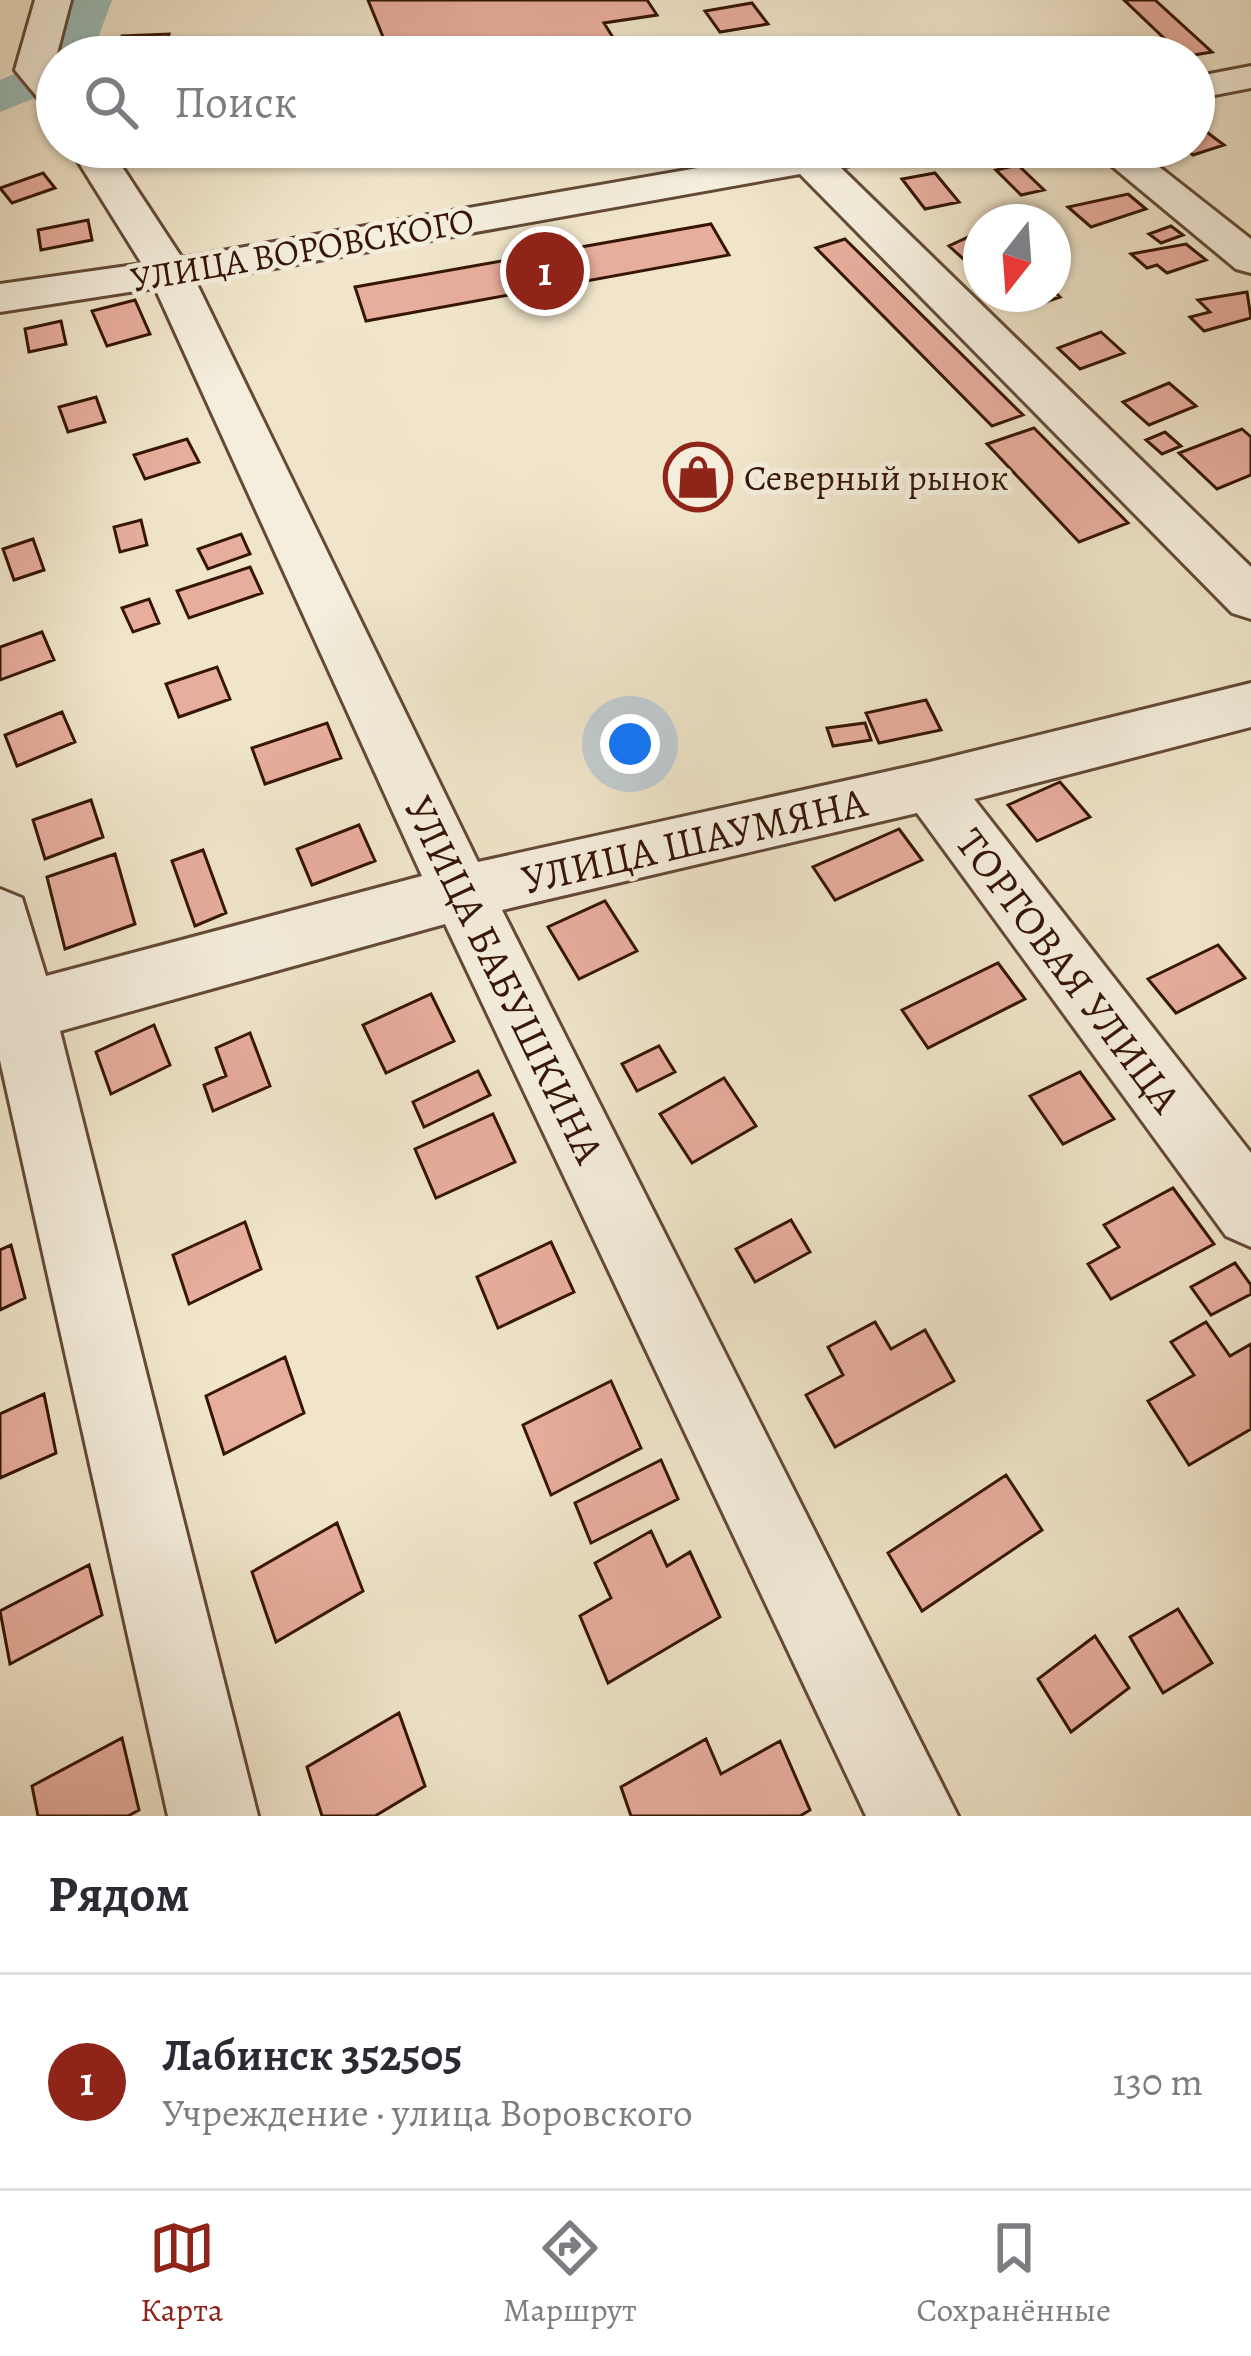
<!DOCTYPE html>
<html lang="ru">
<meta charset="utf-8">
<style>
body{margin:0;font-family:Alegreya,serif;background:#f2f2f3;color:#2b2b33}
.compass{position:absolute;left:963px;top:204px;width:108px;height:108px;border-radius:50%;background:#fff;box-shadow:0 3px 9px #0004;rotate:197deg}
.you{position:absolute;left:630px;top:744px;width:42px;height:42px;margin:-30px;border:9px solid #fff;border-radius:50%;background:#1a73e8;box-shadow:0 0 0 18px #1a73e833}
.badge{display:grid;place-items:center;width:78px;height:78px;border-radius:50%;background:#8f2418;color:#fff;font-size:39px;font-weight:700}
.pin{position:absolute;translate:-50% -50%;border:6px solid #fff;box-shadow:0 3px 12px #0006}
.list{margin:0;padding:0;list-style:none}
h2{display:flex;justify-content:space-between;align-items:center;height:156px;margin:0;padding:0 48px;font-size:51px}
h2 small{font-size:39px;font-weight:400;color:#7c7c81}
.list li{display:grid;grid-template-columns:78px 1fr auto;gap:36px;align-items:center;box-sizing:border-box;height:216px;padding:0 48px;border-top:3px solid #e1e1e2}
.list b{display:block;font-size:45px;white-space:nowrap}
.list p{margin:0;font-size:39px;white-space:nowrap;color:#7c7c81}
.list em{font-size:39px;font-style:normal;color:#7c7c81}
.icon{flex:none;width:66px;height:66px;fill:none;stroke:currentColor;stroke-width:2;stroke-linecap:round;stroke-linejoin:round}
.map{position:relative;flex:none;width:1251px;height:1816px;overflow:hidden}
.search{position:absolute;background:#fff;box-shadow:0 3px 9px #0004;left:36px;right:36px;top:36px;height:132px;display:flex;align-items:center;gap:30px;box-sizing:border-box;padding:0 42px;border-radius:66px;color:#7c7c81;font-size:45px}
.sheet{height:372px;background:#fff}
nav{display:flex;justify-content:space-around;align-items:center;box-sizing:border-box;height:168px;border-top:3px solid #e1e1e2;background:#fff;font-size:33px;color:#7c7c81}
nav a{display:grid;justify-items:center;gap:6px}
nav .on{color:#8f2418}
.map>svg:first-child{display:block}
</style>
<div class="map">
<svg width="1251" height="1816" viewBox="0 0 1251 1816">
<rect width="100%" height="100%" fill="#f0e5ca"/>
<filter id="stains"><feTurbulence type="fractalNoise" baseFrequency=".00167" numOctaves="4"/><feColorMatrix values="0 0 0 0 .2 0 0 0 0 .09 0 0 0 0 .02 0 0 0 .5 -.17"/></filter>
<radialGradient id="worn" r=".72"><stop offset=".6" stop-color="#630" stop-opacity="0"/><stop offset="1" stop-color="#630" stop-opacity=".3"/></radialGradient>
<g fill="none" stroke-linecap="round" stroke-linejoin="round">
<path fill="#9bbeba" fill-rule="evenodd" d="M68,0H112L91,57H57V89L0,112V80L47,60Z"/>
</g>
<path fill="#e8ae9d" stroke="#361504" stroke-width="3" d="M368,0H647L657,15L604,23L625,57H473L466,42L390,54Z
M1124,0H1155L1212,52L1182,57H1079L1168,42Z
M752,3L768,24L720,32L705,11Z
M169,34L163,57H116L122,36Z
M1194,125L1196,124L1224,145L1193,155L1184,147H1194Z
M1018,165L1044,190L1021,195L996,170Z
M43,173L55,188L12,203L0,188Z
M935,173L959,202L925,209L902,179Z
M1128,194L1146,209L1091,227L1068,207Z
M88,220L92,240L41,250L38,230Z
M711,224L729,255L366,321L355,287Z
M1171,226L1183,235L1161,243L1149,234Z
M981,231V260L969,264L949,246Z
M845,239L1023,415L992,426L816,248Z
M1186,244L1206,260L1167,273L1157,265L1147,268L1131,254Z
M1053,290L1060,297L1021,310L1007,298L1053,294Z
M1247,292L1251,318L1204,331L1190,317L1210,312L1198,300Z
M135,300L150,334L107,346L92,311Z
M61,321L66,344L29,352L25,329Z
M1101,332L1124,353L1080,369L1058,348Z
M1169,383L1196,406L1149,425L1123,402Z
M96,397L105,422L68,432L59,407Z
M1034,428L1128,523L1079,542L987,444Z
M1242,429L1251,437V475L1217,489L1179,453Z
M1165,432L1181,446L1162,454L1146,440Z
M187,439L199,462L145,479L134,455Z
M141,520L147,545L120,552L114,527Z
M241,534L250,554L208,569L198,549Z
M33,539L44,570L14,580L3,549Z
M250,567L262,593L189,618L177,591Z
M149,599L159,623L133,632L122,608Z
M42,632L54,660L0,680V647Z
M217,667L230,699L179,717L166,684Z
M926,700L941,730L879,743L866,713Z
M62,712L75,742L17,766L5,735Z
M327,723L341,758L265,784L252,748Z
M865,723L871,740L833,746L827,728Z
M1060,782L1090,817L1037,841L1008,805Z
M91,800L103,837L45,859L33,820Z
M359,825L375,861L312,885L297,849Z
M899,829L922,860L835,900L813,867Z
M203,850L226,913L195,926L172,861Z
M115,854L135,924L65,949L47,877Z
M605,901L637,951L579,979L548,927Z
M1218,945L1245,978L1176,1013L1148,979Z
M998,963L1025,999L928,1048L902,1010Z
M431,994L454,1041L386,1073L363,1025Z
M154,1025L170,1065L111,1094L96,1052Z
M250,1033L270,1086L213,1111L204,1085L226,1076L216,1048Z
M659,1046L675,1072L637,1091L622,1064Z
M478,1071L490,1095L424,1127L413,1102Z
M1080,1072L1114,1119L1063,1144L1030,1096Z
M724,1078L756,1126L692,1163L660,1114Z
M493,1114L515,1162L436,1198L415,1149Z
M1173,1188L1214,1244L1111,1299L1088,1264L1119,1247L1104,1225Z
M791,1220L810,1252L755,1282L736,1249Z
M245,1222L261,1269L189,1304L173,1255Z
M551,1242L574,1292L498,1328L477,1277Z
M11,1245L25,1298L0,1310V1250Z
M1235,1263L1251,1285V1294L1211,1315L1191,1287Z
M875,1322L891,1349L925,1330L954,1381L835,1447L806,1395L843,1375L828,1347Z
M1206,1322L1230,1356L1251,1344V1429L1189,1465L1148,1401L1194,1375L1171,1342Z
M285,1357L304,1413L224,1454L206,1396Z
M611,1381L641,1448L551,1495L523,1425Z
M44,1394L56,1453L0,1478V1414Z
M661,1460L678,1499L591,1543L575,1503Z
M1006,1475L1042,1530L922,1611L888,1553Z
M337,1523L363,1591L276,1642L252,1572Z
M651,1531L667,1566L690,1552L720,1617L608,1683L580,1616L611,1598L595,1563Z
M89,1565L102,1615L10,1664L0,1611Z
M1178,1609L1212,1663L1163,1693L1130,1637Z
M1095,1636L1129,1688L1071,1732L1038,1679Z
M399,1713L425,1786L375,1816H322L307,1767Z
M122,1738L139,1810L128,1816H38L32,1786Z
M706,1739L721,1774L780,1741L810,1810L800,1816H631L621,1787Z"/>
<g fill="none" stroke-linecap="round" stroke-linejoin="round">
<defs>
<path id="minor" d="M35,0H71L53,69L57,108L43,104L15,70Z
M1251,66V88L1194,99V77Z
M69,147H109L182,258L818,147H907L901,156L840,167L1251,567V619L1232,613L800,174L196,282L478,862L930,762L1251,683V727L974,799L1251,1153V1247L1226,1236L917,813L502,910L958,1816H866L445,924L60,1031L258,1816H168L0,1060V889L22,898L46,976L422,876L155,288L0,312V284L142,264Z
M1089,147H1134L1251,239V273L1236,269Z"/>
</defs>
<use href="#minor" stroke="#644936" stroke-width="6"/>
<use href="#minor" fill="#f5eedd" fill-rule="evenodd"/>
</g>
<defs>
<symbol id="shop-ring" viewBox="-11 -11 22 22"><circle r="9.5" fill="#f5eedd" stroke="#8f2418" stroke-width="1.5"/><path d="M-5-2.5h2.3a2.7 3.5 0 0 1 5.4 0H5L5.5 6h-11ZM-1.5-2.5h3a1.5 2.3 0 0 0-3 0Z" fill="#8f2418"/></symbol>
</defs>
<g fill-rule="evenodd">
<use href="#shop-ring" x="660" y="439" width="76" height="76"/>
</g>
<g text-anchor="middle" stroke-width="10" stroke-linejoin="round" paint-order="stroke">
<g font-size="36" fill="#361504" stroke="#f5eedd">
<text transform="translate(302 249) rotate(-10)" y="13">УЛИЦА ВОРОВСКОГО</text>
</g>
<g font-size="36" fill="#361504" stroke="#f5eedd" text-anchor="start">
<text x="744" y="490">Северный рынок</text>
</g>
<g font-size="42" fill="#361504" stroke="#f5eedd">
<text transform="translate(694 840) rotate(-13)" y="15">УЛИЦА ШАУМЯНА</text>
<text transform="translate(1069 970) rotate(53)" y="15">ТОРГОВАЯ УЛИЦА</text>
<text transform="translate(505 979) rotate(64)" y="15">УЛИЦА БАБУШКИНА</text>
</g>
</g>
<rect width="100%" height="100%" filter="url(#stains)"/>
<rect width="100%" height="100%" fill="url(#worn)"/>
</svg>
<svg class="compass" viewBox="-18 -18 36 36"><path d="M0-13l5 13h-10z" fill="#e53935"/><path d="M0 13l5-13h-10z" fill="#7c7c81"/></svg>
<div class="you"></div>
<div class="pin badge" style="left:545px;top:271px">1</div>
<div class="search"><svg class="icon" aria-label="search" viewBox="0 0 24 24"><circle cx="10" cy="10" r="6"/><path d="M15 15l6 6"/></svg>Поиск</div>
</div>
<section class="sheet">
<h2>Рядом<small></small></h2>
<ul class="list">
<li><span class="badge">1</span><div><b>Лабинск 352505</b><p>Учреждение · улица Воровского</p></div><em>130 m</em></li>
</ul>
</section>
<nav>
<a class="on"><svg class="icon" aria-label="map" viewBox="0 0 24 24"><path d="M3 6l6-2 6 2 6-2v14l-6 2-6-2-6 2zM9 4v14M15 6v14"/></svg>Карта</a>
<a><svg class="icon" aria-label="directions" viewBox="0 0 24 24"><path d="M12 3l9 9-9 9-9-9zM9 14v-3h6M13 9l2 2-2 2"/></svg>Маршрут</a>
<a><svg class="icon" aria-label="saved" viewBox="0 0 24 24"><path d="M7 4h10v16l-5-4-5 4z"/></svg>Сохранённые</a>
</nav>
